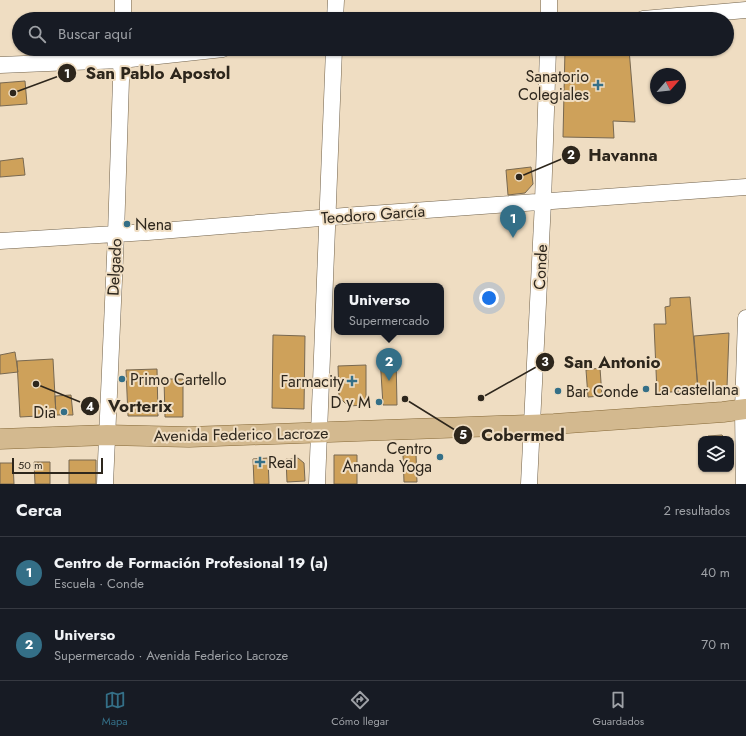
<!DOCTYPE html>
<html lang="es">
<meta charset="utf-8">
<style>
body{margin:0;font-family:Jost,sans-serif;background:#20242c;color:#f1f3f6}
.controls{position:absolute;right:12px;bottom:12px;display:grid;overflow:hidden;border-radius:8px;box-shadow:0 1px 3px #0004}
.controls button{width:36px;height:36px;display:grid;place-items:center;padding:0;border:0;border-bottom:1px solid #363941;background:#171b24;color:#f1f3f6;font:20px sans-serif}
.compass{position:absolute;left:650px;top:68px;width:36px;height:36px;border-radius:50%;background:#171b24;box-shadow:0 1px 3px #0004;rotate:62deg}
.scale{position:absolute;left:12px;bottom:10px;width:91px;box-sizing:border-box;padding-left:4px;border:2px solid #2d261c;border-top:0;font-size:11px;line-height:14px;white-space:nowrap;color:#2d261c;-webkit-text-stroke:3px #efddc2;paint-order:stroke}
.you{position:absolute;left:489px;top:298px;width:14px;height:14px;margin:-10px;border:3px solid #fff;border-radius:50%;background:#1a73e8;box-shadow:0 0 0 6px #1a73e833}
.badge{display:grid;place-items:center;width:26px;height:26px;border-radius:50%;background:#346f87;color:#fff;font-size:13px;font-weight:700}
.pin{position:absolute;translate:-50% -33px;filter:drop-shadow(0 1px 2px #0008)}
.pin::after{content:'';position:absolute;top:21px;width:14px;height:12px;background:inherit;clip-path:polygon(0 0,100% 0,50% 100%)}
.popup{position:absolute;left:334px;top:283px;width:110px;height:52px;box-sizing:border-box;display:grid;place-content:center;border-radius:8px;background:#171b24;filter:drop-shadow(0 1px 3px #0005);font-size:13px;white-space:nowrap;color:#9ea1a6}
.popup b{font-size:15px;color:#f1f3f6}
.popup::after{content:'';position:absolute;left:50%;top:100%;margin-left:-8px;border:8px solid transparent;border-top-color:#171b24}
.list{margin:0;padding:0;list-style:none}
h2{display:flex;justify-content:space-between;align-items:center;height:52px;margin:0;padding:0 16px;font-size:17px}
h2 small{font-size:13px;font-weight:400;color:#9ea1a6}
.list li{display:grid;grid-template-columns:26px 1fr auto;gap:12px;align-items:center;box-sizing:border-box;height:72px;padding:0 16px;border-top:1px solid #363941}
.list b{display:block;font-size:15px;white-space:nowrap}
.list p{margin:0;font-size:13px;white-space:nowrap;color:#9ea1a6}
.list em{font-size:13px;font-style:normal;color:#9ea1a6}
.icon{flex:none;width:22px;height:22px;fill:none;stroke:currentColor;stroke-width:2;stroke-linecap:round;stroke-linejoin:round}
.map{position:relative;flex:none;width:746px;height:484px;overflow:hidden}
.search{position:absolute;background:#171b24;box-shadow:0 1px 3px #0004;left:12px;right:12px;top:12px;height:44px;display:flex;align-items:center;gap:10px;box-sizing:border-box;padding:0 14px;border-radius:22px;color:#9ea1a6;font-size:15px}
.sheet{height:196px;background:#171b24}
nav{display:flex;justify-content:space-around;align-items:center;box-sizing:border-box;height:56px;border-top:1px solid #363941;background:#171b24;font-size:11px;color:#9ea1a6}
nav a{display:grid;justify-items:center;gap:2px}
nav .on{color:#346f87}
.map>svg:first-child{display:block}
</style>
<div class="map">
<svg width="746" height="484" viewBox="0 0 746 484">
<rect width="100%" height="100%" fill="#efddc2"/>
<path fill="#cea15a" stroke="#786850" d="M565,49H629L635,122L613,121L614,138L563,137Z
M25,81L27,104L0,106V83Z
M23,158L25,175L0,177V161Z
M531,167L533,184L525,193L508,195L506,170Z
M690,297L698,390L657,393L654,324H666L665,307L670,306V298Z
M729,333L727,387L698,390L694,336Z
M273,335L305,336L304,409L272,408Z
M15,352L18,372L0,374V355Z
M380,357H396L397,405H383Z
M53,359L56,415L20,417L17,361Z
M366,365V405L348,406L339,397L338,366Z
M600,368L602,396L588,397L586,370Z
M157,369L158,416H128L126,370Z
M164,379H183V417H165Z
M71,395L73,415H56L55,396Z
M722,435L726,439H708V436Z
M416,454L417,482H404L403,455Z
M334,455H357V484H334Z
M268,458L269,484H254L253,459Z
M298,458L304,463L305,481L287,482L286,459Z
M69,460H96V484H69Z
M34,462H50V484H35Z
M0,463H13L14,484H0Z"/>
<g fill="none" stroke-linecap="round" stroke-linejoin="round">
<defs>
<path id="minor" d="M123,19V0
M335,19L336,0
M549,19V0
M643,19L746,10
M0,65L121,60L223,49
M0,241L148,232L357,215L746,187
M105,484L116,234L122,49
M317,484L334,49
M529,484L543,202L548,49
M744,484L743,410L746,318"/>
<path id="major" d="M0,439L107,435L189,437L554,424L723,412L746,409"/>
</defs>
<use href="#minor" stroke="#71624b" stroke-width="17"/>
<use href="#major" stroke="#856837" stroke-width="21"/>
<use href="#minor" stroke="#fff" stroke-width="16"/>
<use href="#major" stroke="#d3b98f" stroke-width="20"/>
</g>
<g fill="#346f87" stroke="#efddc2" stroke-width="1.5">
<path d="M596 79h4v4h4v4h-4v4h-4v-4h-4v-4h4z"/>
<circle cx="127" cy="224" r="4"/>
<circle cx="122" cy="379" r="4"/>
<path d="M350 375h4v4h4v4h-4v4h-4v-4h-4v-4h4z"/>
<circle cx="646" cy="389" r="4"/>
<circle cx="558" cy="391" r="4"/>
<circle cx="379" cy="402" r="4"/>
<circle cx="64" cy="412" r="4"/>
<circle cx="440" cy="457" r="4"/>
<path d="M258 456h4v4h4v4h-4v4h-4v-4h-4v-4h4z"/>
</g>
<g text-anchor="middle" stroke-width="4" stroke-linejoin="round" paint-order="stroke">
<g font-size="16" fill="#2d261c" stroke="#efddc2" text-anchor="end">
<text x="589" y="82">Sanatorio<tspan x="589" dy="18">Colegiales</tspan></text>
<text x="135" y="230" text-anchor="start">Nena</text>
<text x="130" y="385" text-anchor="start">Primo Cartello</text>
<text x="344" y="387">Farmacity</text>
<text x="654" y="395" text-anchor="start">La castellana</text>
<text x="566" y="397" text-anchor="start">Bar Conde</text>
<text x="371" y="408">D y M</text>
<text x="56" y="418">Dia</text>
<text x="432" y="454">Centro<tspan x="432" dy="18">Ananda Yoga</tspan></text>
<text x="268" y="468" text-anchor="start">Real</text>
</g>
<g font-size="16" fill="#2d261c" stroke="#efddc2">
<text transform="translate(373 214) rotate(-4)" y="6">Teodoro García</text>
<text transform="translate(114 267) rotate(-87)" y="6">Delgado</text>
<text transform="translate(540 267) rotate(-87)" y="6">Conde</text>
<text transform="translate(241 434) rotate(-1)" y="6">Avenida Federico Lacroze</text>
</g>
</g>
<path fill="none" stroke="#2d261c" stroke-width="1.5" d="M13 93L67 73M519 177L571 155M481 398L545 362M36 384L90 406M405 399L463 435"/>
<g fill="#2d261c" stroke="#efddc2" stroke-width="1.5">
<circle cx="13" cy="93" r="4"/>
<circle cx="519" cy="177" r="4"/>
<circle cx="481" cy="398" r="4"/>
<circle cx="36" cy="384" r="4"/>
<circle cx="405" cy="399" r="4"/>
<circle cx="67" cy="73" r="10"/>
<circle cx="571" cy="155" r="10"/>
<circle cx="545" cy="362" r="10"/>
<circle cx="90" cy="406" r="10"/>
<circle cx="463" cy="435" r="10"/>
</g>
<g font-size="12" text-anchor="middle" font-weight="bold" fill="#fff">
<text x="67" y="78">1</text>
<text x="571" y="159">2</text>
<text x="545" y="366">3</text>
<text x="90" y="411">4</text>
<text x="463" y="439">5</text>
</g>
<g font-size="17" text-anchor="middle" font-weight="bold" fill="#2d261c" stroke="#efddc2" stroke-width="4" stroke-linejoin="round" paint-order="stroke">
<text x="158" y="79">San Pablo Apostol</text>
<text x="623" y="161">Havanna</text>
<text x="612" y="368">San Antonio</text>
<text x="140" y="412">Vorterix</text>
<text x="523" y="441">Cobermed</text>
</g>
</svg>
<div class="controls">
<button><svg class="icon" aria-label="layers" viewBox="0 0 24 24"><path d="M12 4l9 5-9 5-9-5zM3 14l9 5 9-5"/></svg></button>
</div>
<svg class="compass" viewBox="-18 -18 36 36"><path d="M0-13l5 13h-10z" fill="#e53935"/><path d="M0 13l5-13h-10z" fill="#9ea1a6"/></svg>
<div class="scale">50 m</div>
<div class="you"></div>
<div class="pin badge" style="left:513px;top:238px">1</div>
<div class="pin badge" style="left:389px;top:381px">2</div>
<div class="popup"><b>Universo</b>Supermercado</div>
<div class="search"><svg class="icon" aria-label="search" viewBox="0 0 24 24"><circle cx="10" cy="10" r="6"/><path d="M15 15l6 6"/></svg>Buscar aquí</div>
</div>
<section class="sheet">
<h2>Cerca<small>2 resultados</small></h2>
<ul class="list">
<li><span class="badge">1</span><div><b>Centro de Formación Profesional 19 (a)</b><p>Escuela · Conde</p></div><em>40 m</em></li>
<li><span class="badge">2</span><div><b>Universo</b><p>Supermercado · Avenida Federico Lacroze</p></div><em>70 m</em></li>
</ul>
</section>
<nav>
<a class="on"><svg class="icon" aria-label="map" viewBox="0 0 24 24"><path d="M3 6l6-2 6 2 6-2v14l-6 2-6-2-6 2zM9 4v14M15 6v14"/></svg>Mapa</a>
<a><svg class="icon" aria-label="directions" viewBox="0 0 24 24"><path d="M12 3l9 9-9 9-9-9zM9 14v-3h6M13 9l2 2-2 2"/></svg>Cómo llegar</a>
<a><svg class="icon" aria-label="saved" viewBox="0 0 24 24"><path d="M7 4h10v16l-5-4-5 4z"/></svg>Guardados</a>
</nav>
